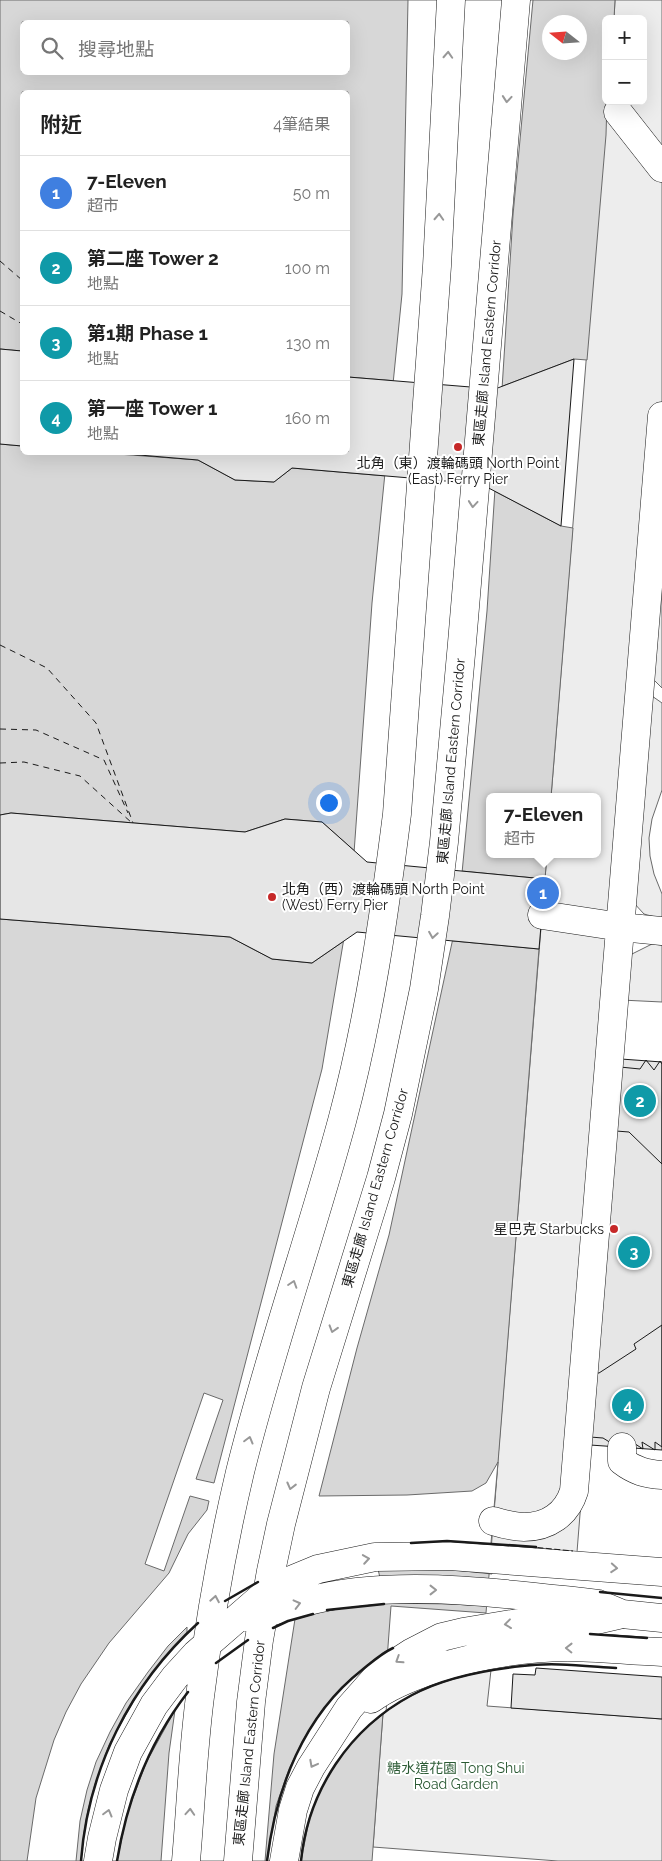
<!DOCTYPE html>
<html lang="zh-TW">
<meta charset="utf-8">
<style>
body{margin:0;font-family:Raleway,"Noto Sans TC",sans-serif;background:#f2f2f2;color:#222}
.controls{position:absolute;right:15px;top:15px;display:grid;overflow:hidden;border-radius:8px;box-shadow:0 5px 20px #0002}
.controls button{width:45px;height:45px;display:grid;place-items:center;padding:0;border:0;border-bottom:1px solid #e0e0e0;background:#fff;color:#222;font:25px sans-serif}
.compass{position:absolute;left:542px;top:15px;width:45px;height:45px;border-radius:50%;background:#fff;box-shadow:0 5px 20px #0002;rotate:287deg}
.you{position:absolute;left:328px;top:802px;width:18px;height:18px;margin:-12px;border:4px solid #fff;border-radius:50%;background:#1a73e8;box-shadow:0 0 0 8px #1a73e833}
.badge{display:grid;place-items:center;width:32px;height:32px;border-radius:50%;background:#db2777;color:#fff;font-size:16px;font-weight:700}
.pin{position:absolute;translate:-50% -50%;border:2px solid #fff;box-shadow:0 1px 5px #0006}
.popup{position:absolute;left:486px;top:793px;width:115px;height:65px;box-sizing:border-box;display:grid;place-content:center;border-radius:8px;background:#fff;filter:drop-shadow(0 1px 4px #0005);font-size:16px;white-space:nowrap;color:#767676}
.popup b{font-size:19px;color:#222}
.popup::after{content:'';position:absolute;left:50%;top:100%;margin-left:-10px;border:10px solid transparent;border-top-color:#fff}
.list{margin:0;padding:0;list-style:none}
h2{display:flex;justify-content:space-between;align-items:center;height:65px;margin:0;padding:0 20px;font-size:21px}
h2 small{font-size:16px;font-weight:400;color:#767676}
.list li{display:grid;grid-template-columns:32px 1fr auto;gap:15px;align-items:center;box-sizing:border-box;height:75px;padding:0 20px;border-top:1px solid #e0e0e0}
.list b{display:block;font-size:19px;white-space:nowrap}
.list p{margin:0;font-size:16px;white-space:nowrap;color:#767676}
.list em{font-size:16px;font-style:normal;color:#767676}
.icon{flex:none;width:28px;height:28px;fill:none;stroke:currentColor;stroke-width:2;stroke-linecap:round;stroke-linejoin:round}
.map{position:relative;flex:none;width:662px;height:1861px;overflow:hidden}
.search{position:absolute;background:#fff;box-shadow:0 5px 20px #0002;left:20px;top:20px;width:330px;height:55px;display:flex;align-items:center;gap:12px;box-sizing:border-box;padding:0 18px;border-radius:8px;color:#767676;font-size:19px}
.panel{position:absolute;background:#fff;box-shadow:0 5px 20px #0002;left:20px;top:90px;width:330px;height:365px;border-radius:8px}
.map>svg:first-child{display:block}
</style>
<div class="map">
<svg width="662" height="1861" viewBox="0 0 662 1861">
<rect width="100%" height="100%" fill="#fff"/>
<path fill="#ededed" stroke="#6a6a6a" d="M615,0H662V688L653,679L652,696L662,703V790L652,819L649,838L650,856L654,874L662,894V919L644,914L633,902L630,955L652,944L662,945V1002L621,1000L577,1552L491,1544L547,854H597V797H551L607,101H643V19H614Z
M491,1670L487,1706L662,1719V1861H558L373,1847L383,1713C393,1707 403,1700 413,1695C437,1682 464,1676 491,1670Z"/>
<path fill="#d7d7d7" stroke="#6a6a6a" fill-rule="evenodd" d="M0,0H615L614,19H606V101H607L606,135L587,360L574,359L495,389L348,377V92H22V351L0,349ZM22,22H348V72H22ZM550,22H580V52H550Z
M0,444L22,446V452L104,453L198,460L235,480L274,482L292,468L481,484L561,526L573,528L551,797H489V854H547L545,879L367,862L322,822L285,819L245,832L11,813L0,815Z
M0,919L230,937L272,959L312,963L357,932L539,949L486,1613L391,1606L372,1861H0Z"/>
<path fill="#fff" stroke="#6a6a6a" d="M408,0H533L513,215L502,389L393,384L402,294Z
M385,473L481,481L495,489L487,611L462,873L366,864L354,853L372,603Z
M356,930L453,938L389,1235L357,1348L319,1496L407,1495L472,1491L486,1483L498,1462L491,1543L494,1544L492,1574L454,1570L378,1569L380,1578L491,1582L489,1606L450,1604L388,1603L327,1610L295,1619L274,1754L265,1861H161L169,1753L175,1710L146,1763L127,1814L117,1861H81L84,1832L88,1810L95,1784L109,1745L137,1695L162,1660L187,1634V1627L168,1646L148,1672L126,1703L110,1732L96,1762L87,1790L80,1821L76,1861H27L36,1798L54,1740L66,1712L81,1684L109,1643L169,1573L188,1534L207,1510L209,1501L190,1496L164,1571L145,1564L204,1393L223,1400L196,1479L214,1483L322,1069L344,938Z
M391,1649L386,1712L365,1729L350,1745L337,1762L323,1785L310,1815L301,1861H267L276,1806L289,1769L303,1740L322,1710L347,1682L384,1652Z"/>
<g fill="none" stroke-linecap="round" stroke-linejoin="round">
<path stroke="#1a1a1a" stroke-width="1" stroke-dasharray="6 5" stroke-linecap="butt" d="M0,261L22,280
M0,311L22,324
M0,645L47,668L96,723L133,823
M0,729L36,730L104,760L128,813
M0,763L24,762L80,776L132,823"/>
</g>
<path fill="#e6e6e6" stroke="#1a1a1a" d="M0,349L22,351V446L0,444Z
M574,359L561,526L481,484L292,468L274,482L235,480L198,460L104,452H348V377L495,389Z
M11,813L245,832L285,819L322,822L367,862L545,879L539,949L357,932L312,963L272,959L230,937L0,919V815Z
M621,1059L662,1062V1450L590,1445Z
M646,1060L654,1070L660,1061L662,1064V1164L629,1132L616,1131L620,1067L640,1069Z
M662,1325V1447L655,1442V1450L642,1442L643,1449L629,1440L616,1446L603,1438L590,1437L596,1373H599L636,1349L634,1344Z
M536,1668L662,1677V1719L511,1708L513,1674L535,1675Z"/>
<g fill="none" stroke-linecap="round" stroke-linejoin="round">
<defs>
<path id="minor" d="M618,112L662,168
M542,915L621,927L662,931
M622,1447V1461C635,1471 646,1474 662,1475
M493,1521C503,1524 514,1527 524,1527C548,1527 567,1514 574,1491L662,416"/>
<path id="highway" d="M250,1618C285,1607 320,1596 357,1592C430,1584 509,1594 582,1602L598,1604L622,1614L662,1618
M371,1699C389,1686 411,1677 432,1670C476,1655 521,1648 567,1647C598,1647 631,1651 662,1652
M98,1861L102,1838L114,1790L128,1752L154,1705L175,1677L196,1654L272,1588L318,1569L375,1557L450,1556L662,1572
M186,1861C191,1804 193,1746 201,1689C210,1617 223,1544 240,1472C269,1354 310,1239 342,1121C369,1020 384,917 397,814L437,266L451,0
M238,1861L251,1702L259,1640L271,1571L281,1524L316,1388L381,1178L398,1114L424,989L435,916L444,842L462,643L516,0
M284,1861L293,1810L300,1788L311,1767L349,1708L380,1673L411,1653L442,1637L463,1632L524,1622L581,1621L596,1620L622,1614"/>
</defs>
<use href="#minor" stroke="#1a1a1a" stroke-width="29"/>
<use href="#highway" stroke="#1a1a1a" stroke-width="29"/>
<use href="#minor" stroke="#fff" stroke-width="28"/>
<use href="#highway" stroke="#fff" stroke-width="28"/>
<path stroke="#1a1a1a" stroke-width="1" stroke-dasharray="6 2.5" stroke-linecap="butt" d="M512,1545L573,1551"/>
<path stroke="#1a1a1a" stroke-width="2.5" d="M411,1543L447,1541L536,1547
M600,1592L662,1598
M225,1601L258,1582
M327,1610L384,1604
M273,1628L288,1621L313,1614
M590,1634L647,1638
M216,1663L248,1640
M81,1861C88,1769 130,1685 198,1623
M117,1861C127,1800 150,1741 188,1692
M267,1861C276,1789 303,1716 362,1670C372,1662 382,1653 393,1648
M301,1861C308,1790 350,1728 412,1695C445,1677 485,1670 522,1666C553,1662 585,1666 616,1668"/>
</g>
<defs><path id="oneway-chevron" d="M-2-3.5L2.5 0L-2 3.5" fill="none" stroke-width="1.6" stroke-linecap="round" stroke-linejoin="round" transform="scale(1.25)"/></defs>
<g stroke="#989898">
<use href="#oneway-chevron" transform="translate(448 55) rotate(-87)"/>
<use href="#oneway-chevron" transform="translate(507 99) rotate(95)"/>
<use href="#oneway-chevron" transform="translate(439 217) rotate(-87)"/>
<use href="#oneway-chevron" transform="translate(473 504) rotate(95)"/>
<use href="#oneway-chevron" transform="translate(433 935) rotate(99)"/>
<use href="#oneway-chevron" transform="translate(293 1284) rotate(-72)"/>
<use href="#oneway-chevron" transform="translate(333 1329) rotate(107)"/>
<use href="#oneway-chevron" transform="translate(249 1440) rotate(-75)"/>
<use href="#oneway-chevron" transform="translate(291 1486) rotate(104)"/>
<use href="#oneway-chevron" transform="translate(366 1559) rotate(-9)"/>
<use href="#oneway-chevron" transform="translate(614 1568) rotate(4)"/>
<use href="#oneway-chevron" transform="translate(433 1590)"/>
<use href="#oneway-chevron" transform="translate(215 1599) rotate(-80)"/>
<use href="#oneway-chevron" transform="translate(297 1604) rotate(-14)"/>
<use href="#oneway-chevron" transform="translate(508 1624) rotate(173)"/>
<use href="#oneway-chevron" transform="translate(569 1648) rotate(-179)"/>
<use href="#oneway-chevron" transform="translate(399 1660) rotate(147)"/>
<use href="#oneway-chevron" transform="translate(313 1764) rotate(118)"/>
<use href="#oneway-chevron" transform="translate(190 1812) rotate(-86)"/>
<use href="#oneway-chevron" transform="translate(108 1813) rotate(-75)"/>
</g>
<g fill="#c62828" stroke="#fff" stroke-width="2">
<circle cx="458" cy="447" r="5"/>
<circle cx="272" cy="897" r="5"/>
<circle cx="614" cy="1229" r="5"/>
</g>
<g text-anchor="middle" stroke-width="4" stroke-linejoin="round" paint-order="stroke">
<g font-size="14" fill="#1a1a1a" stroke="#fff">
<text transform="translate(487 343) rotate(-85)" y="5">東區走廊 Island Eastern Corridor</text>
<text transform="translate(451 761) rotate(-85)" y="5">東區走廊 Island Eastern Corridor</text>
<text transform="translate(375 1188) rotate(-74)" y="5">東區走廊 Island Eastern Corridor</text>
<text transform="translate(249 1743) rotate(-84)" y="5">東區走廊 Island Eastern Corridor</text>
</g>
<g font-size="14" fill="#1a1a1a" stroke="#fff">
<text x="458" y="468">北角（東）渡輪碼頭 North Point<tspan x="458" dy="16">(East) Ferry Pier</tspan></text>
<text x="282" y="894" text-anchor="start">北角（西）渡輪碼頭 North Point<tspan x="282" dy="16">(West) Ferry Pier</tspan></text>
<text x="604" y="1234" text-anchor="end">星巴克 Starbucks</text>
</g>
<g font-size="14" fill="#2b5a34" stroke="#fff">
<text x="456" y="1773">糖水道花園 Tong Shui<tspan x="456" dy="16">Road Garden</tspan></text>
</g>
</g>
</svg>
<div class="controls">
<button>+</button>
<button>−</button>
</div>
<svg class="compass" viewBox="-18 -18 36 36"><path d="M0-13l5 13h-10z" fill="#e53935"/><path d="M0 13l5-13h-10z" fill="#767676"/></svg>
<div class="you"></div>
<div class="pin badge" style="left:543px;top:893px;background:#3f7fe0">1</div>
<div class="popup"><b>7-Eleven</b>超市</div>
<div class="pin badge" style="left:640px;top:1101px;background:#0f9aa8">2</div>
<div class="pin badge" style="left:634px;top:1252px;background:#0f9aa8">3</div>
<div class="pin badge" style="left:628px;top:1405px;background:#0f9aa8">4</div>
<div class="search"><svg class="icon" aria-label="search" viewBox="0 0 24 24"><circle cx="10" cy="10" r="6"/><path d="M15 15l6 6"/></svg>搜尋地點</div>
<section class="panel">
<h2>附近<small>4筆結果</small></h2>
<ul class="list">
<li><span class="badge" style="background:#3f7fe0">1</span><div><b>7-Eleven</b><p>超市</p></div><em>50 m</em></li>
<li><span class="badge" style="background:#0f9aa8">2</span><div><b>第二座 Tower 2</b><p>地點</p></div><em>100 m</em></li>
<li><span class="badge" style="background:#0f9aa8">3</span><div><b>第1期 Phase 1</b><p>地點</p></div><em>130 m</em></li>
<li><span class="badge" style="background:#0f9aa8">4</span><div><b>第一座 Tower 1</b><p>地點</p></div><em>160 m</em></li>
</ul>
</section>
</div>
